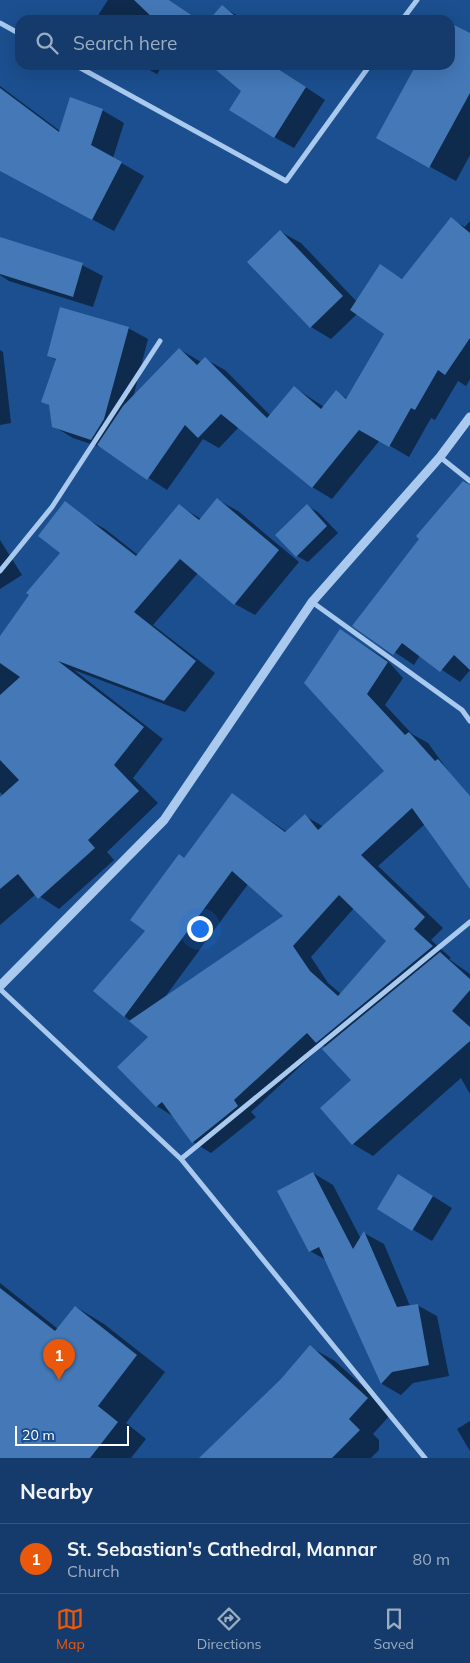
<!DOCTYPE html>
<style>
body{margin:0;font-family:Mulish,sans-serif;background:#1d4271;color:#f1f3f6}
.scale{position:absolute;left:15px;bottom:12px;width:114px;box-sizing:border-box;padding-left:5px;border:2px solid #fff;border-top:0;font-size:14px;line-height:18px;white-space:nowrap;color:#fff;-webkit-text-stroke:4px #1b4f8f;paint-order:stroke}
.you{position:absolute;left:199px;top:928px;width:18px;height:18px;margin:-12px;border:4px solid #fff;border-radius:50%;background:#1a73e8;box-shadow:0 0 0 8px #1a73e833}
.badge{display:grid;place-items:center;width:32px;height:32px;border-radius:50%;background:#ea580c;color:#fff;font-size:16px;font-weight:700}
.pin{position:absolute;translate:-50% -41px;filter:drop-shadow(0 1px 2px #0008)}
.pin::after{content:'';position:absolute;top:26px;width:18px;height:15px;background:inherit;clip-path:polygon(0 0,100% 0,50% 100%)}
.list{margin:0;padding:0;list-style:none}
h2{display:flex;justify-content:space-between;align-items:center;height:65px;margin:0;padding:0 20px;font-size:21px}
h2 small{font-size:16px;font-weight:400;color:#9dadc1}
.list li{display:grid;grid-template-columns:32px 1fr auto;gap:15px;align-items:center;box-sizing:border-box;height:70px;padding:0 20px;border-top:1px solid #33557e}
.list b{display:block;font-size:19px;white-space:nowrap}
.list p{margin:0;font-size:16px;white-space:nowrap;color:#9dadc1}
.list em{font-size:16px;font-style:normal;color:#9dadc1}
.icon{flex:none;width:28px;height:28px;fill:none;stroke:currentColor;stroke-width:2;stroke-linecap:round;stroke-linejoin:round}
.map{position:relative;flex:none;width:470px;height:1458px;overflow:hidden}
.search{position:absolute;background:#143b6b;box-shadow:0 5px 20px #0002;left:15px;right:15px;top:15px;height:55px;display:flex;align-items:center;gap:12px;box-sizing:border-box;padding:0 18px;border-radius:15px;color:#9dadc1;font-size:19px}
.sheet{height:135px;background:#143b6b}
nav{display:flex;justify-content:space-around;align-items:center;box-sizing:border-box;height:70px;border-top:1px solid #33557e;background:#143b6b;font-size:14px;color:#9dadc1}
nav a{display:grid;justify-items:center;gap:2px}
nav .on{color:#ea580c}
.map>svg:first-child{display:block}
</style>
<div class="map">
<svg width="470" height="1458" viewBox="0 0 470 1458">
<rect width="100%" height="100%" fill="#1b4f8f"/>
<path fill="#0007" fill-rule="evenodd" d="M108,0H169L199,20H95Z
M222,7L242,18L244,20H211Z
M450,24L470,35V155L456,181L403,152L417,65H450Z
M140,65H163L157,74Z
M212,65H284L280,70L325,100L294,148L274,137L243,91Z
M0,86L60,131L102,110L124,123L113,158L144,176L114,231L33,188L0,155Z
M451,219L465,227L470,221V379L466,386L458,381L435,420L431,418L409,457L380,440L332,499L312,487L239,427L219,448L203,439L167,490L103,448L73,438L53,426L51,406L43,402L56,360L48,356L128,328L148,339L133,398L179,349L201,362L205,359L225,370L271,416L294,387L324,407L336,392L348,399L386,333L357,314L331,339L311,327L281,232L301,243L357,302L380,266L403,279Z
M0,238L82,265L103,276L93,307L9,281L0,275Z
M0,350L3,352L11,423L0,425Z
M470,490V670L460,682L420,655L414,665L354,625Z
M218,500L238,511L299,562L255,615L235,604L198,573L153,625L215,673L185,712L74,670L163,739L133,778L158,803L107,852L114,860L59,909L36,894L0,925V800L4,797L0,792V638L85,518L105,529L138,555L180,506L201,519Z
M307,506L318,512L338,533L308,562L297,556Z
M0,540L22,575L0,589Z
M341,631L387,660L403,678L385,705L412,734L428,743L470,801V886L425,824L378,866L443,928L431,940L451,958L449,959L470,974V1094L461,1078L373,1156L353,1144L322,1108L353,1081L323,1045L251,1112L256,1117L211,1153L193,1142L174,1117L157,1106L149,1037L95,991L147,931L185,859L233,795L287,832L305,816L324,827L386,771ZM248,884L285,916L165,997ZM354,908L388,941L341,994L328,983L311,957Z
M313,1173L333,1185L361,1239L364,1233L384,1244L410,1306L417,1305L437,1316L449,1376L413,1383L401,1395L382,1384L326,1260L310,1251Z
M418,1187L452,1208L432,1241L412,1229Z
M0,1283L58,1329L76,1307L104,1324L165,1372L126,1423L146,1439L131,1458H0Z
M310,1347L335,1361L392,1413L373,1434L379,1440V1450L371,1458H201L281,1380Z
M470,1421V1451L457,1429Z"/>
<path fill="#4478b7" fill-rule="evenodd" d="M134,0H169L199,20H155Z
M222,5L240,20H209Z
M450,23L470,33V93L429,168L376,138L416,65H450Z
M210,65H272L306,87L274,138L229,110L241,91Z
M0,88L59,132L70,97L103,109L91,145L122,162L92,220L0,171Z
M451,217L470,233V338L445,375L438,370L415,410L411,408L389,447L359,430L312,488L221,414L198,438L185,425L147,480L97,445L123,406L179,348L197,365L205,357L267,418L294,386L321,409L336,390L346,399L384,334L350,310L380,264L402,279Z
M280,230L343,296L310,328L247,262Z
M0,237L83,263L73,297L0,274Z
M60,307L129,327L104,419L91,440L52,427L49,405L41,402L56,359L47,356Z
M463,481L470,485V670L454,655L440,672L402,643L393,655L352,626L419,539L416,536Z
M217,498L279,550L234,605L180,559L134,612L196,661L164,701L58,661L144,727L114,765L139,791L88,840L95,848L38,899L18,874L0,889V797L19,780L0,760V695L20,677L0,663V636L29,595L26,593L60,553L38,536L65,501L136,556L179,504L199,520Z
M307,504L327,526L296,557L275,535Z
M340,629L388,662L367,694L405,735L409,732L435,761L438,759L470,796V889L412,808L361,855L425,917L414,929L433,946L316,1043L307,1033L234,1100L238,1106L192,1143L162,1102L156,1107L117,1067L148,1037L129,1021L283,916L232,871L124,1017L93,991L145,931L130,920L179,854L184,858L232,793L285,832L305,814L318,830L384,771L304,683ZM339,895L386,941L338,996L310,971L293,946Z
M440,952L470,979V990L452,1011L470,1027V1041L352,1145L320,1108L351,1080L322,1049Z
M313,1172L353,1249L364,1231L397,1307L418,1304L429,1365L392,1372L381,1384L319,1247L309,1252L277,1191Z
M398,1174L433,1196L412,1231L377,1209Z
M0,1288L55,1331L75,1306L137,1355L98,1406L118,1422L90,1458H0Z
M310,1345L368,1398L349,1419L360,1430L332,1458H199L281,1379Z"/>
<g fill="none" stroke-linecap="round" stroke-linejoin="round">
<path stroke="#a9c9ee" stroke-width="5" d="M402,20L417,0
M0,23L20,34
M75,65L286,181L370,65
M440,457L470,481
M0,571L52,507L160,341
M312,602L462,710L470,721
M0,989L181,1159L470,922
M181,1159L425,1458"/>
<path stroke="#a9c9ee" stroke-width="9" d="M0,986L164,820L312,602L440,457L470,417"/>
</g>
</svg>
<div class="scale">20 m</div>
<div class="you"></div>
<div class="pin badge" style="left:59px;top:1380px">1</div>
<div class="search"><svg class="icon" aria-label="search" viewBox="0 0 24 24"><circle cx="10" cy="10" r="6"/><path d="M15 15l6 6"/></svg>Search here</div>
</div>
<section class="sheet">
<h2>Nearby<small></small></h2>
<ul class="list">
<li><span class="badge">1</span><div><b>St. Sebastian's Cathedral, Mannar</b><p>Church</p></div><em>80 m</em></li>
</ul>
</section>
<nav>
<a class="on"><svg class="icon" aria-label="map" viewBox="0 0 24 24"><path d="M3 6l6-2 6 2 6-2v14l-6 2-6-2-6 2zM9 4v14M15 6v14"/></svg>Map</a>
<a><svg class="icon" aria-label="directions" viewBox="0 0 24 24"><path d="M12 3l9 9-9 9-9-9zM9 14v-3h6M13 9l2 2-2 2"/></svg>Directions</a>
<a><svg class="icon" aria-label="saved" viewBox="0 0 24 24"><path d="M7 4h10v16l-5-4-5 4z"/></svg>Saved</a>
</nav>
